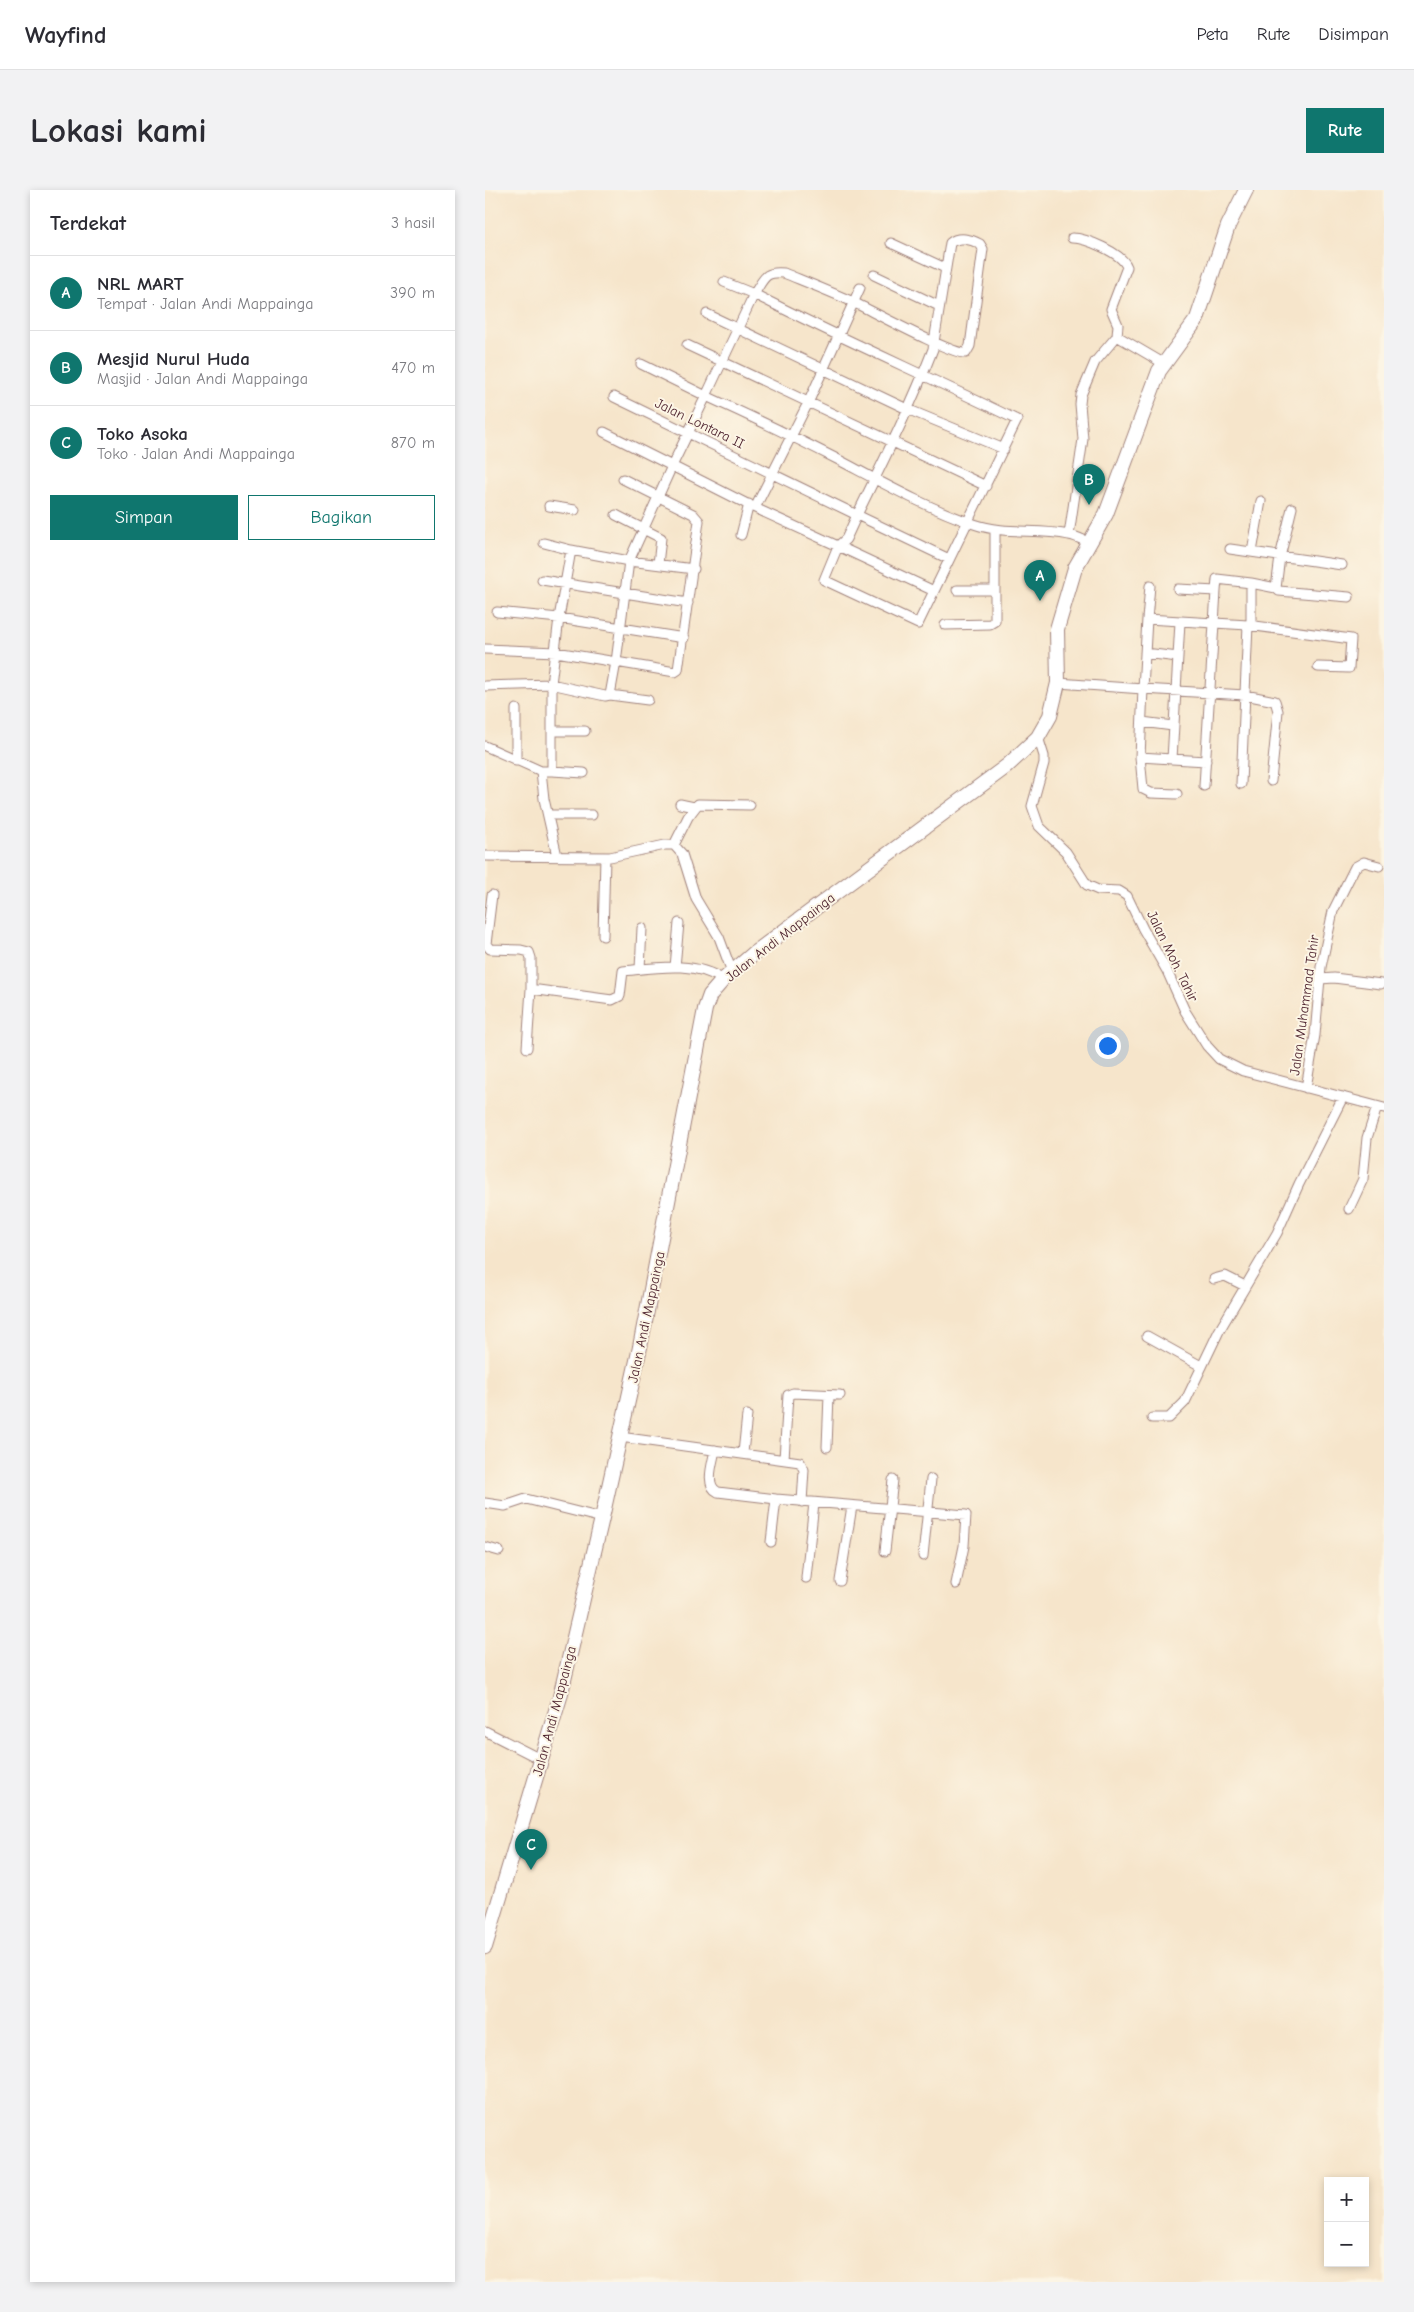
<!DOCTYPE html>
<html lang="id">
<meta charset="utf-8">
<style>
body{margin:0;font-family:"Comic Neue",sans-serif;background:#f2f2f3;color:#2b2b33}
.controls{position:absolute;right:15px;bottom:15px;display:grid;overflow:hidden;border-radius:0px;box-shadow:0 2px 8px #0003}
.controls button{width:45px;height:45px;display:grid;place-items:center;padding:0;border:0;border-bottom:1px solid #e1e1e2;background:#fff;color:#2b2b33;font:25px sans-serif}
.you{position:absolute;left:622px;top:855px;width:18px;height:18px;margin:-12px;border:4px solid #fff;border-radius:50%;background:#1a73e8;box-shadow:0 0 0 8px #1a73e833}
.badge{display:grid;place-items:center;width:32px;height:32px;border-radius:50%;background:#0f766e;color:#fff;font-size:16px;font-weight:700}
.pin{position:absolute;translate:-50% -41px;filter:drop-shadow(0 1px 2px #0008)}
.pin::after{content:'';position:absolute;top:26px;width:18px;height:15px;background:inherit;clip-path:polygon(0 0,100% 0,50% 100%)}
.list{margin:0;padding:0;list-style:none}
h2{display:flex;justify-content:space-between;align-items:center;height:65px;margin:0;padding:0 20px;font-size:21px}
h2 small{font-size:16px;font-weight:400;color:#7c7c81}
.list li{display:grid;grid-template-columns:32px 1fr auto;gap:15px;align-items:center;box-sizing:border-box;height:75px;padding:0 20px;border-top:1px solid #e1e1e2}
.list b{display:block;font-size:19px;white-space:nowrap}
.list p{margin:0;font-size:16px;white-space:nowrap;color:#7c7c81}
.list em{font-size:16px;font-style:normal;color:#7c7c81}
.actions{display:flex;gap:10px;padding:15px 20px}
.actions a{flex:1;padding:11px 0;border:1px solid #0f766e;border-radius:0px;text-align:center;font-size:18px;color:#0f766e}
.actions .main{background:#0f766e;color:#fff}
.map{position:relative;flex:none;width:899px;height:2092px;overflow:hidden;border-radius:0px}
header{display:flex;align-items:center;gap:30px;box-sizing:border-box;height:70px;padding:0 25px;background:#fff;border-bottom:1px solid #e1e1e2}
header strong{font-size:24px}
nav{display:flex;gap:28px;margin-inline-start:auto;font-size:18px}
.intro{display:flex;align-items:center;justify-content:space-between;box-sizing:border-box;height:120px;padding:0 30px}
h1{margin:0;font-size:35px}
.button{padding:12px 22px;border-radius:0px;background:#0f766e;color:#fff;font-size:18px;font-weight:700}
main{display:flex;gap:30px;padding:0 30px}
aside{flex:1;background:#fff;border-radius:0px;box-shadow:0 2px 8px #0003}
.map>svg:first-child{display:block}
</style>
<header>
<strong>Wayfind</strong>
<nav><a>Peta</a><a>Rute</a><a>Disimpan</a></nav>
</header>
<div class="intro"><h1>Lokasi kami</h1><a class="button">Rute</a></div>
<main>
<aside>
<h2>Terdekat<small>3 hasil</small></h2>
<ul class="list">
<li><span class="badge">A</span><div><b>NRL MART</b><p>Tempat · Jalan Andi Mappainga</p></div><em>390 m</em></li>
<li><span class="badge">B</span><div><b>Mesjid Nurul Huda</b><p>Masjid · Jalan Andi Mappainga</p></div><em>470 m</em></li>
<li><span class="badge">C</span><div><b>Toko Asoka</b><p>Toko · Jalan Andi Mappainga</p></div><em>870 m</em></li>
</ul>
<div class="actions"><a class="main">Simpan</a><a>Bagikan</a></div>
</aside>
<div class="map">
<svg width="899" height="2092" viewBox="0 0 899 2092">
<rect width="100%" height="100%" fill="#fcf5e5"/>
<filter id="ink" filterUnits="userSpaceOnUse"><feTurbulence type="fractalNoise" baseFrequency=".02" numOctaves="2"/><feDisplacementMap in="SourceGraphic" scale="10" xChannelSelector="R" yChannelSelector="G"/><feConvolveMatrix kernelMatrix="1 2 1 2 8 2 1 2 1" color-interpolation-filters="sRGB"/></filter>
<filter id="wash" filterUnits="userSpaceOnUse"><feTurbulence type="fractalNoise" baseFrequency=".0096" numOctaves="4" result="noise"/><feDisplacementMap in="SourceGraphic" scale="20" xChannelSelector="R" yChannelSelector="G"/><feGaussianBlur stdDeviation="1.12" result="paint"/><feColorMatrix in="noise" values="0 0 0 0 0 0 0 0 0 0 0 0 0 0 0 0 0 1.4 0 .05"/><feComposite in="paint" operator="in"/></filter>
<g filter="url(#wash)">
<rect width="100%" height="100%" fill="#f6e5cb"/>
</g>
<g filter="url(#ink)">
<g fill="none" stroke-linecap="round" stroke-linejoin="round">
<defs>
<path id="minor" d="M587,48C601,48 637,63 642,77L626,119L633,135L632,146
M406,53L460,78
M389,85L454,116
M375,98L324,211L270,318L187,276L221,206C265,226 309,247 352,269C396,292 442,318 489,334C520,345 553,338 584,345C591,346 598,350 605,353
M222,124L422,219L519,259
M202,155L501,296
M156,174L221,206L269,104L239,92
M129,207L372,325C399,270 426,216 448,159L449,152L465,53C473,46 486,49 495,54L498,59L485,156L481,163C467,165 385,120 366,111C344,101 321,92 299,83C279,81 279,89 269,104C356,149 445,187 532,230L433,434L339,390L353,356L449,401
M64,316L90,320
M270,318L353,356L361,349L372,325L464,369
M131,325L176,348L173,374
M256,345L264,314
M584,345L598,249L595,214L596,205L610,172L632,146L678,173
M59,353L86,360
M745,359L857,375
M767,362L776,311
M57,390L203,413
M766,393L791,398L794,401L864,407
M791,398L795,367L807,318
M693,399L731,401L719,596
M472,400H510
M731,401L732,389L766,393V435
M12,422L74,428L199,448
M662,429L665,396
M460,435L505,434L510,431V339
M763,435L866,449L864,478L833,477
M0,459L71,462L131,472L144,371L187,276L119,242
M660,463L693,467
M573,493L658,499L662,429L763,435L756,594
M66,494L74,428L86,360L144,371L209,379
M0,496L66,494L120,506L125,505L131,472L190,482L193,480L214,331L208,324L138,289
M125,505L163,510
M657,532L688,536
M68,541H100
M553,547L559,566V573L547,616L554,636L581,662L602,695L613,700L634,701L642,706L658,739L682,781L700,821L722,856L734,869L758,881L899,918
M0,556L56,581L59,609L72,666
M655,567L687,569L695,432
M687,569L721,571
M31,571V519
M56,581H67V501
M67,581L99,583
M692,604L666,603L658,599L655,567L658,499L760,505L790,511L793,521L786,591
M195,614L209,617
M64,625H107
M189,655L203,627L213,614L265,615
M0,666L125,667L180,655H189L197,664L211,709L234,747L247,782
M7,705L1,754L5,759L36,760L44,762L46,768V799L127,810L135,806L138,781C169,778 210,770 238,790
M118,746L120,667
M190,777L194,733
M155,779L157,738
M835,789L849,788L896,794
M42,858L46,799
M821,898L830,845L836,777L848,721L870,677L879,672L894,676
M864,1019L878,989L882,948L892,917
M729,1089L740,1086L760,1096
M662,1146L716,1176
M667,1228H684L700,1212L734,1141L792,1043L814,994L858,907
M135,1247L315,1272L319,1280L317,1312
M342,1257L344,1205
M230,1260C228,1272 219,1296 233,1302L291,1309L481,1325L479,1356L471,1394
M258,1263L262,1225
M299,1269L303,1205L308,1203L355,1205
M0,1313L20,1316L41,1309L117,1328
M286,1352L291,1309
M0,1357L14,1361
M400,1361L408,1290
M438,1366L446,1289
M321,1388L329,1313
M355,1391L367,1316
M0,1541L57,1570"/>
<path id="primary" d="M0,1757L75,1507L117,1328L155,1157L220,819L225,805L238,790L268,764L522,576L553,547L565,526L573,493L572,439L590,378L621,324L674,181L712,129L743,36L761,0"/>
</defs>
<use href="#minor" stroke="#a0827b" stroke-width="11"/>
<use href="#primary" stroke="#a0827b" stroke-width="16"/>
<use href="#minor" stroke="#fff" stroke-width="9"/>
<use href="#primary" stroke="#fff" stroke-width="14"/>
</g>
</g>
<g text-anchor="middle" stroke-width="4" stroke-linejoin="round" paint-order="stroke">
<g font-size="14" fill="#4a1f2b" stroke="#fcf5e5">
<text transform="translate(215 233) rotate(26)" y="5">Jalan Lontara II</text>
<text transform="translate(295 747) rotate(-38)" y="5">Jalan Andi Mappainga</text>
<text transform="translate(688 766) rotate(64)" y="5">Jalan Moh. Tahir</text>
<text transform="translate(819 815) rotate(-82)" y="5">Jalan Muhammad Tahir</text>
<text transform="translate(161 1127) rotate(-78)" y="5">Jalan Andi Mappainga</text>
<text transform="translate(69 1521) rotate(-75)" y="5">Jalan Andi Mappainga</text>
</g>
</g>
</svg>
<div class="controls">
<button>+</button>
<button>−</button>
</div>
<div class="you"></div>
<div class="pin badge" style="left:555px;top:411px">A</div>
<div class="pin badge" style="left:604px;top:315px">B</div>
<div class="pin badge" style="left:46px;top:1680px">C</div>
</div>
</main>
